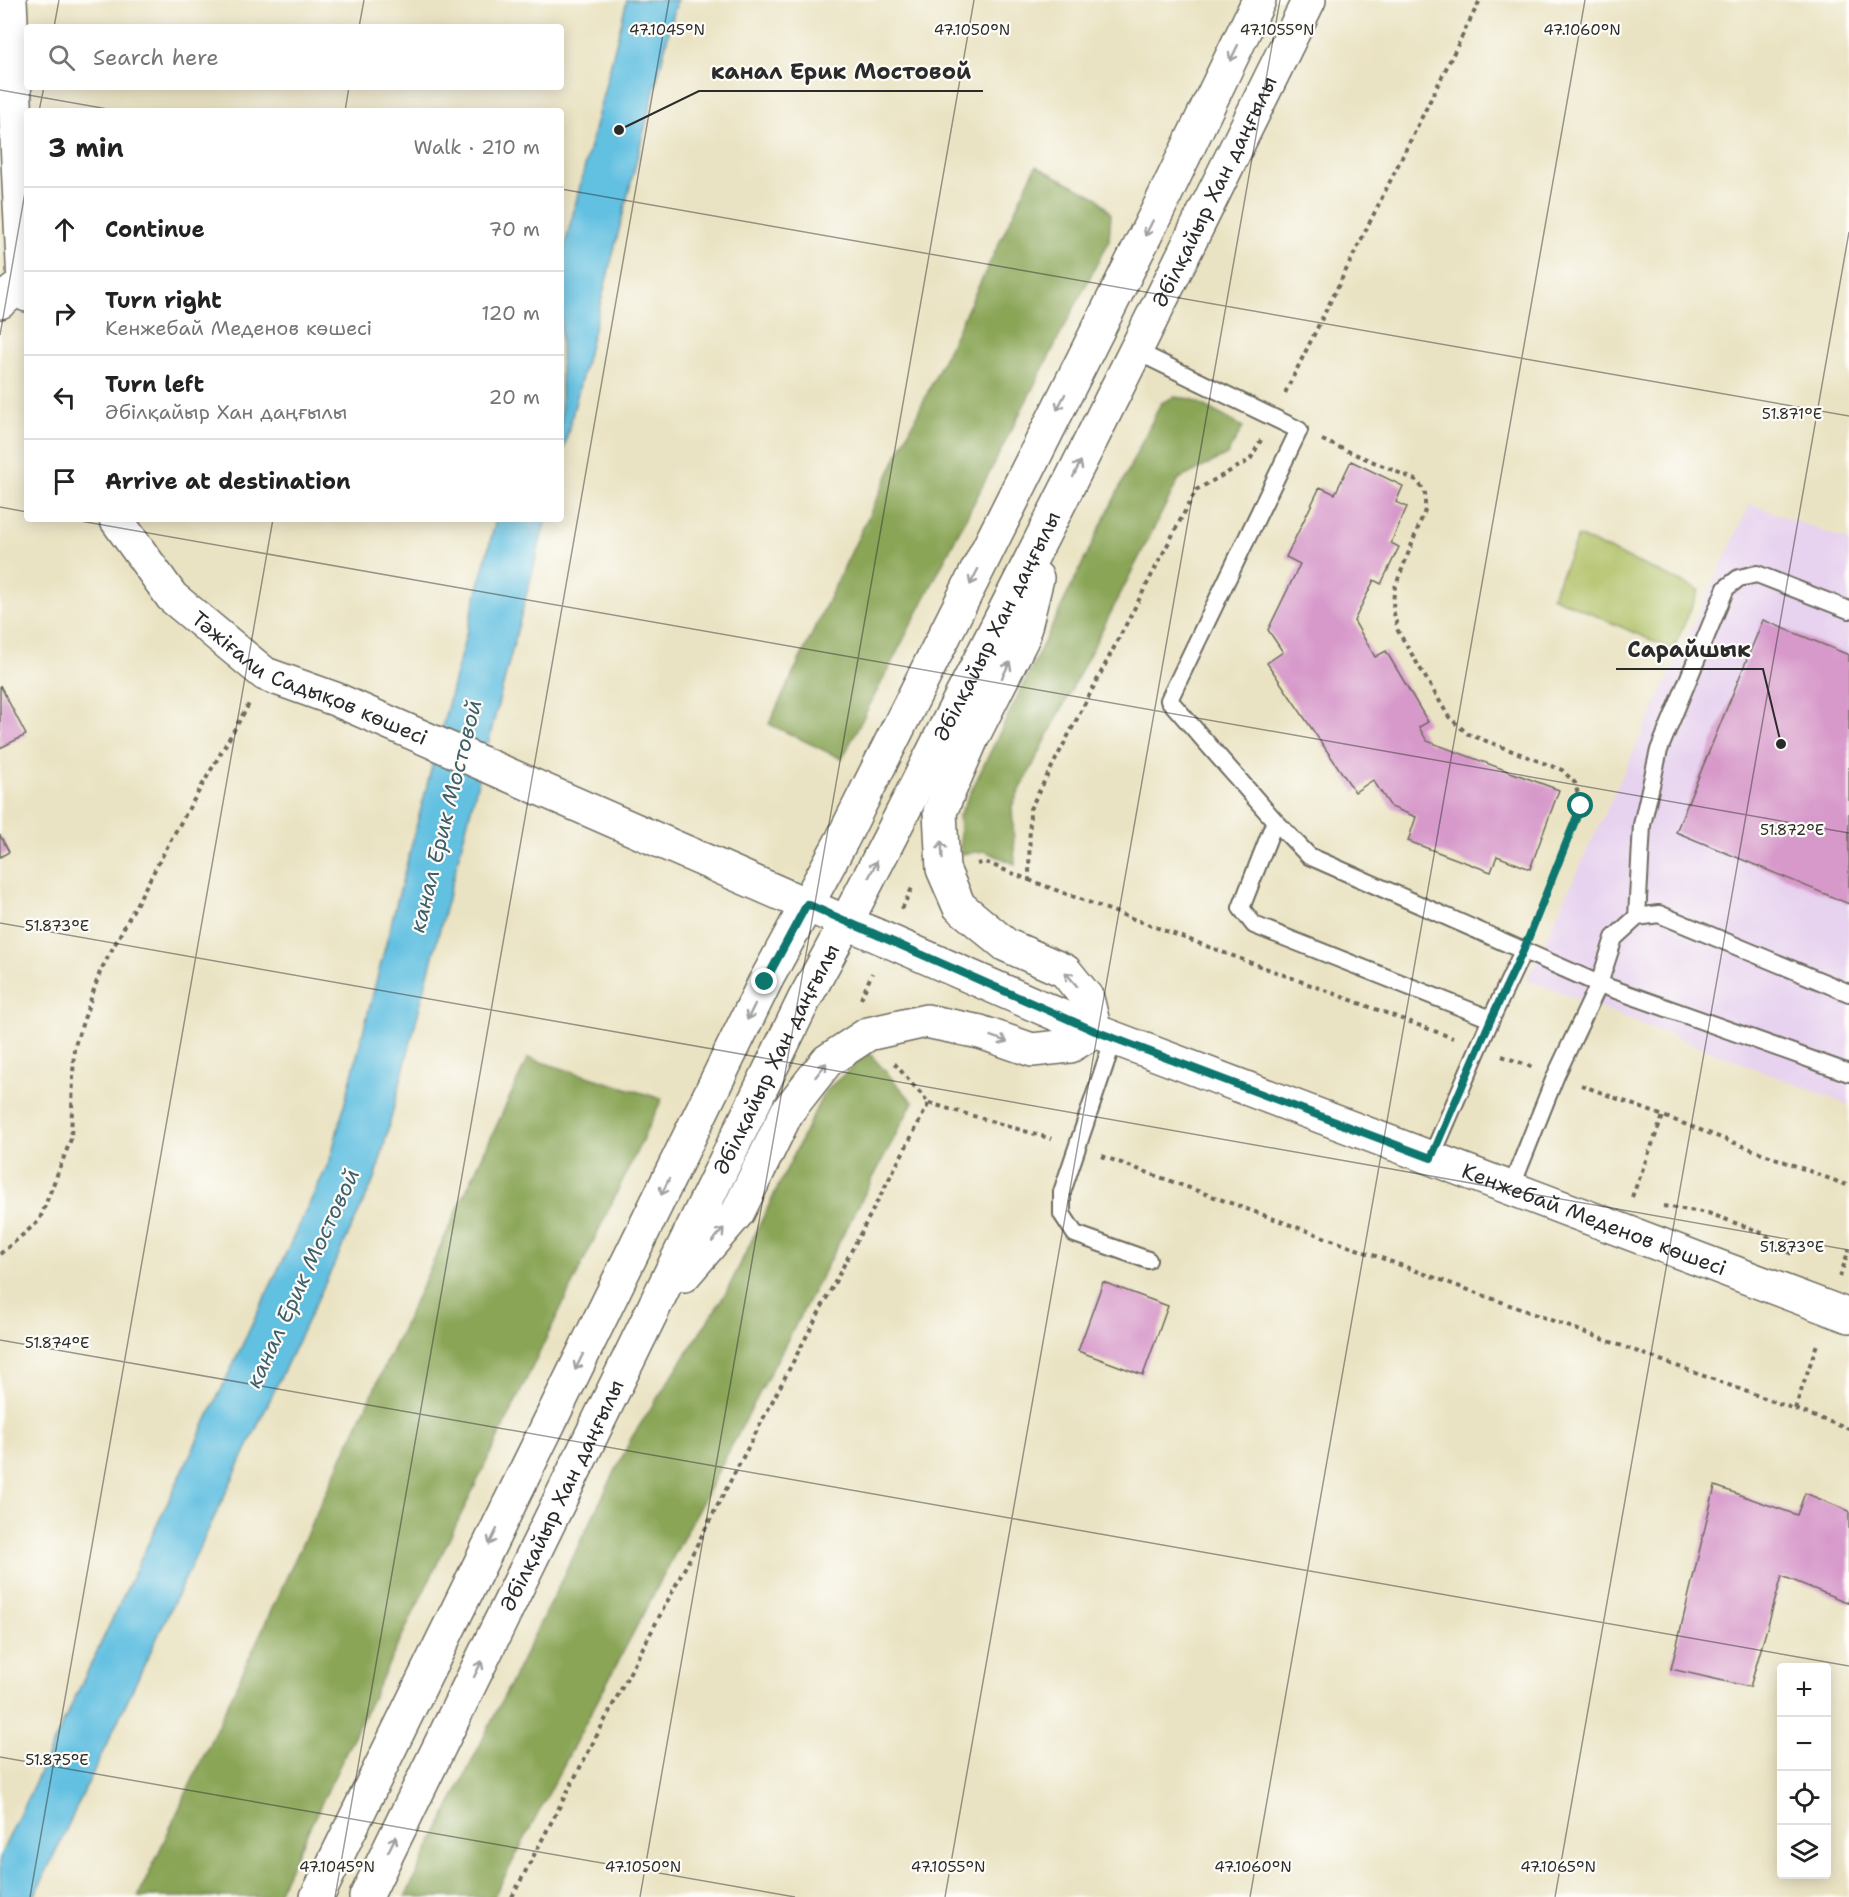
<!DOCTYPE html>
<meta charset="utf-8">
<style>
body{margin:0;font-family:"Shantell Sans",sans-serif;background:#f6f6f6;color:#222}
.controls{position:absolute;right:18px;bottom:18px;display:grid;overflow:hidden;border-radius:6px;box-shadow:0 3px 15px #0003}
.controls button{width:54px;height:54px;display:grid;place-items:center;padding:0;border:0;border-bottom:2px solid #e0e0e0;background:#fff;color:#222;font:30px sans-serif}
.stop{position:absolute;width:18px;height:18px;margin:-14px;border:4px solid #0f766e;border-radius:50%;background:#fff}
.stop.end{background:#0f766e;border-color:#fff;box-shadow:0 2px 6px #0008}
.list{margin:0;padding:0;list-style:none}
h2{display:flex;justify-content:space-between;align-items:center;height:78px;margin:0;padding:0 24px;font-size:26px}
h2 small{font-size:20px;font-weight:400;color:#767676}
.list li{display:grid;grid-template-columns:39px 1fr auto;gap:18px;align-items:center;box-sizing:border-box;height:84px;padding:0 24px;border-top:2px solid #e0e0e0}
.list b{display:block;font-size:22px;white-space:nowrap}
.list p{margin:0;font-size:20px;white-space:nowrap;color:#767676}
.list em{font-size:20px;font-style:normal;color:#767676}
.icon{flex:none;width:33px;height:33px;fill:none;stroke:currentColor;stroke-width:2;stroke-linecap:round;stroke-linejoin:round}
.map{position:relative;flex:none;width:1849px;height:1897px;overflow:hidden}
.search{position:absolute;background:#fff;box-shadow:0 3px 15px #0003;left:24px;top:24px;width:540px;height:66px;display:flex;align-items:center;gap:15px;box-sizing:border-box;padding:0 21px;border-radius:6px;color:#767676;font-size:22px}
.panel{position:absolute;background:#fff;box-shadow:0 3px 15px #0003;left:24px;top:108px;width:540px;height:414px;border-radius:6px}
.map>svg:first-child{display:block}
</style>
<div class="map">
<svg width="1849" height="1897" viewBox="0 0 1849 1897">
<rect width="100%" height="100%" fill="#fdfcf7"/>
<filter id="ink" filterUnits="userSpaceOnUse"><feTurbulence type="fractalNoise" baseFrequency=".0167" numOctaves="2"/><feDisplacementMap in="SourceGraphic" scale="12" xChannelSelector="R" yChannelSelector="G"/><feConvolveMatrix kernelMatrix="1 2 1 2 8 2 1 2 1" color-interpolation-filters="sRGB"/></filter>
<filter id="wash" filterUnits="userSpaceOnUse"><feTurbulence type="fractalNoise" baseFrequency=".008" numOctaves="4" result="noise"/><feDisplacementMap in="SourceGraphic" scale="24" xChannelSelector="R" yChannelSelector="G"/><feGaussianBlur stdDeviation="1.35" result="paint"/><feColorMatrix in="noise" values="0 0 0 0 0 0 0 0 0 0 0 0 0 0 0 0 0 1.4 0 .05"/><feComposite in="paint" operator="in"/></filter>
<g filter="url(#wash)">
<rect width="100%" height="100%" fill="#eae3c3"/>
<path fill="#e7d2ef" d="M1750,504L1849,541V1105L1527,979Z"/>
<path fill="#adbe61" stroke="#6c7446" stroke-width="1.5" d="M1578,536L1699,590L1673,650L1552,596Z"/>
<path fill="#8aa557" stroke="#5a6841" stroke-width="1.5" d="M1036,166L1098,198L1111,214L1109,240L842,759L769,724Z
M1174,397L1192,399L1243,427L1227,455L1179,479L1012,806L1015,864L985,851L961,854L959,816L1161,403Z
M869,1053L913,1102L494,1897H405L632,1437L726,1293L825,1091Z
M528,1058L662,1099L276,1897H138Z"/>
<path fill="#62c0e1" stroke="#467686" stroke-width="1.5" d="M627,0H677L561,460V261Z
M496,519H546L376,1176L34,1897H0V1856L330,1160Z"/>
<g id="blocks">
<path fill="#d799ca" d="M1351,461L1403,486L1396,502L1407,507L1391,543L1399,547L1381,584L1374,580L1354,621L1375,657L1386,651L1428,722L1419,727L1427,741L1559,790L1530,869L1497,856L1491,872L1408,841L1416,817L1391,807L1373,780L1355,792L1267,663L1283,652L1268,630L1300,564L1286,557L1320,487L1335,494Z
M1763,620L1849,655V904L1676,832Z
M0,685L26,735L0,748Z
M0,835L9,852L0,857Z
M1103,1282L1168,1306L1143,1375L1078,1351Z
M1715,1486L1797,1515L1805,1493L1849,1511V1603L1782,1576L1750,1687L1671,1669Z"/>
</g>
</g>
<g filter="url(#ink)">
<use href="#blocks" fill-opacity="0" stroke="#6e6b60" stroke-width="1.5"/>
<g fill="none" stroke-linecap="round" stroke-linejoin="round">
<defs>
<path id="service" d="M1136,351L1299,430L1169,700L1275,821L1309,856L1599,984L1614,938L1637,917L1659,914L1849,993
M1275,821L1241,908L1254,925L1491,1019
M1637,917L1642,825L1659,750L1726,588L1739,578L1757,574L1849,610
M1114,1038L1062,1192V1214L1075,1234L1148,1260
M1431,1158L1491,1019L1524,949
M1511,1188L1556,1075L1599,984L1849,1073"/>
<path id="minor" d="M0,302L24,283"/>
<g id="tertiary">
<path d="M10,0L24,283L27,295"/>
<path id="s1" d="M116,519L172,597L265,674L335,699L1095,1031L1849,1316"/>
</g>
<g id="primary">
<path d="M684,1275L738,1212L787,1112L827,1061L868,1034L926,1021L980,1032L1032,1050L1070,1046L1095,1031L1087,998L1065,971L1006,945L959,906L943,869L940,812L973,736L1022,639L1037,578"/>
<path d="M317,1897L765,982L842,840L1158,210L1259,0"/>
<path id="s2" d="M366,1897L805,998C860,900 909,799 960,699C1079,467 1194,234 1309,0"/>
</g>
</defs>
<use href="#service" stroke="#6e6b60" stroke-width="20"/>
<use href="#minor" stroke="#6e6b60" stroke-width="36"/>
<use href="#tertiary" stroke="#6e6b60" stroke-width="36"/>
<use href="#primary" stroke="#6e6b60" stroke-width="36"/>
<path stroke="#6e6b60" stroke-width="4" stroke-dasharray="4.5 4.5" stroke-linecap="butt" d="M1285,393L1480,0
M1322,440L1416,480L1425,491V510L1394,590L1393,609L1398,631L1449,717L1468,734L1562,770L1575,783L1581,805L1534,924
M977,864L985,862L1029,880L1030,809L1196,490L1250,460L1261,440
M1029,880L1453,1038
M902,909L912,888
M861,999L872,973
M1502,1056L1532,1067
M1581,1085L1849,1186
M929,1103L1052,1139
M1102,1156L1849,1429
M1632,1197L1663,1116
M1663,1206L1708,1213L1763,1233L1794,1256
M0,1254L39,1221L71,1139L74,1048L100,972L173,836L249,704
M1840,1277L1849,1249
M1795,1409L1818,1341
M512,1897L929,1103L894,1063"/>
<use href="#service" stroke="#fff" stroke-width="16"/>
<use href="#minor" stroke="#fff" stroke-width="33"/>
<use href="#tertiary" stroke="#fff" stroke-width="33"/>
<use href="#primary" stroke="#fff" stroke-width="33"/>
</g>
<defs><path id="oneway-shaft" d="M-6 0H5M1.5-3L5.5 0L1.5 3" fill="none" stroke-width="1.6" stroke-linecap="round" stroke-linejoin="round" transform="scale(1.5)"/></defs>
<g stroke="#a0a0a0">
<use href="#oneway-shaft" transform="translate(1234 53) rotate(116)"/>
<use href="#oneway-shaft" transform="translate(1149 228) rotate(117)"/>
<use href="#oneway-shaft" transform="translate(1061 402) rotate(117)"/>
<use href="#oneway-shaft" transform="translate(1077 469) rotate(-64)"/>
<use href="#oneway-shaft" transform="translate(974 577) rotate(117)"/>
<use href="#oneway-shaft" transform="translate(1006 670) rotate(-63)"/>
<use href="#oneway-shaft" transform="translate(942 850) rotate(-93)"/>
<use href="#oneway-shaft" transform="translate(873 869) rotate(-64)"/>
<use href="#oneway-shaft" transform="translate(1071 979) rotate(-130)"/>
<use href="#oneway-shaft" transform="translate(751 1012) rotate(116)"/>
<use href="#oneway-shaft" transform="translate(999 1039) rotate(19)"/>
<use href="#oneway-shaft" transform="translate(821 1070) rotate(-52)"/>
<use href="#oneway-shaft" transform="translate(665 1187) rotate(116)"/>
<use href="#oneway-shaft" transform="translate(718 1235) rotate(-49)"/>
<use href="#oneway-shaft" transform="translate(579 1362) rotate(116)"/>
<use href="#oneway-shaft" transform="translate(493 1537) rotate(116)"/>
<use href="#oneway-shaft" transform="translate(478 1669) rotate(-64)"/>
<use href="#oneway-shaft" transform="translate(392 1844) rotate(-64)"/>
</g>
</g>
<g fill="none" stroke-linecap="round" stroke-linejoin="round" filter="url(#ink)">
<path stroke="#0f766e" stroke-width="8" d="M765,982L807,904L1095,1031L1431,1158L1491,1019L1524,949L1581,806"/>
</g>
<path fill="none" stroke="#2b2b2b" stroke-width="1.5" stroke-opacity="0.45" d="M54,27L59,0M359,27L364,0M0,90L119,111M39,111L44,87M345,111L349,87M561,189L1849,416M0,335L27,181M0,507L27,512M69,519L1849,833M0,923L1849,1250M0,1340L1849,1666M0,1757L795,1897M30,1897L273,519M335,1897L669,0M640,1897L974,0M945,1897L1280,0M1250,1897L1585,0M1555,1897L1849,232"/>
<g text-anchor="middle" stroke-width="4.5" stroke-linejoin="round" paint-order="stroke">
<g font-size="21" fill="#2b2b2b" stroke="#fdfcf7">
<text dy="7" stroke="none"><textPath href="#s2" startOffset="1905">Әбілқайыр Хан даңғылы</textPath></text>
<text dy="7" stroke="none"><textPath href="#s2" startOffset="1419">Әбілқайыр Хан даңғылы</textPath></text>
<text dy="7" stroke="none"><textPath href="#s1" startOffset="258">Тәжіғали Садықов көшесі</textPath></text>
<text dy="7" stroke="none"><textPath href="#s2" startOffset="933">Әбілқайыр Хан даңғылы</textPath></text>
<text dy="7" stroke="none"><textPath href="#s1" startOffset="1654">Кенжебай Меденов көшесі</textPath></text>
<text dy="7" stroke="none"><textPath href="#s2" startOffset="447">Әбілқайыр Хан даңғылы</textPath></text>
</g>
<g font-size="22" font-style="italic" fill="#3e5f6b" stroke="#fdfcf7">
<text transform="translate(445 816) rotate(-76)" y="8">канал Ерик Мостовой</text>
<text transform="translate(302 1278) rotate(-65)" y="8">канал Ерик Мостовой</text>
</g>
</g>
<g font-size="15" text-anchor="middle" fill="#2b2b2b" stroke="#fdfcf7" stroke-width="4.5" stroke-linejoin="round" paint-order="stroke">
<text x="667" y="35">47.1045°N</text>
<text x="972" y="35">47.1050°N</text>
<text x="1277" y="35">47.1055°N</text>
<text x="1582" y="35">47.1060°N</text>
<text x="1792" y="419">51.871°E</text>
<text x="1792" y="835">51.872°E</text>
<text x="57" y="931">51.873°E</text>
<text x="1792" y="1252">51.873°E</text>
<text x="57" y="1348">51.874°E</text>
<text x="57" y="1765">51.875°E</text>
<text x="337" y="1872">47.1045°N</text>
<text x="643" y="1872">47.1050°N</text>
<text x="948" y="1872">47.1055°N</text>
<text x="1253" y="1872">47.1060°N</text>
<text x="1558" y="1872">47.1065°N</text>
</g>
<path fill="none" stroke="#2b2b2b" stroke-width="2" d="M619 130L699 91H983M1781 744L1763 669H1616"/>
<g fill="#2b2b2b" stroke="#fdfcf7" stroke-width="2">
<circle cx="619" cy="130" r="6"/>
<circle cx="1781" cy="744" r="6"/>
</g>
<g font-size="22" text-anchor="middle" font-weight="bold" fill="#2b2b2b" stroke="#fdfcf7" stroke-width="4.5" stroke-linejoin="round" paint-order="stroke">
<text x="841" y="79">канал Ерик Мостовой</text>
<text x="1689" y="657">Сарайшык</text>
</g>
</svg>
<div class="controls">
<button>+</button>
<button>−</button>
<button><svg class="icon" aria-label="locate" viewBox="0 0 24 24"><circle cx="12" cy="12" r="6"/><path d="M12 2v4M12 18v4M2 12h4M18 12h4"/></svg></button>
<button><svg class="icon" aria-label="layers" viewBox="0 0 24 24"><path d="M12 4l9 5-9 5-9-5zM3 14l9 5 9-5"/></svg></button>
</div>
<div class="stop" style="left:1581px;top:806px"></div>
<div class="stop end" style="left:765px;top:982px"></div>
<div class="search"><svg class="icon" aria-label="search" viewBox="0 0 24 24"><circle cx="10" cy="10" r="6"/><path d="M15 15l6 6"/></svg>Search here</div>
<section class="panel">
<h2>3 min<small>Walk · 210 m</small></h2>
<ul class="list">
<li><svg class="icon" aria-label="ahead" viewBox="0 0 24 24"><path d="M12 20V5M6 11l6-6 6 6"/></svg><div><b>Continue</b></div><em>70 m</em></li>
<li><svg class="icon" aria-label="right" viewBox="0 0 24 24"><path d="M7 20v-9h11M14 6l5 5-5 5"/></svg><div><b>Turn right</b><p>Кенжебай Меденов көшесі</p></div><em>120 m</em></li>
<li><svg class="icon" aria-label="left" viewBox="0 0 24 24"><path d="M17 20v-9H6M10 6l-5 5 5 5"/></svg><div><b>Turn left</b><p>Әбілқайыр Хан даңғылы</p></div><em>20 m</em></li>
<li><svg class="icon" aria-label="arrive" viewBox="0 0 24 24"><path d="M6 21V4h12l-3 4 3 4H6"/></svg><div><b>Arrive at destination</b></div></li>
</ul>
</section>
</div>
